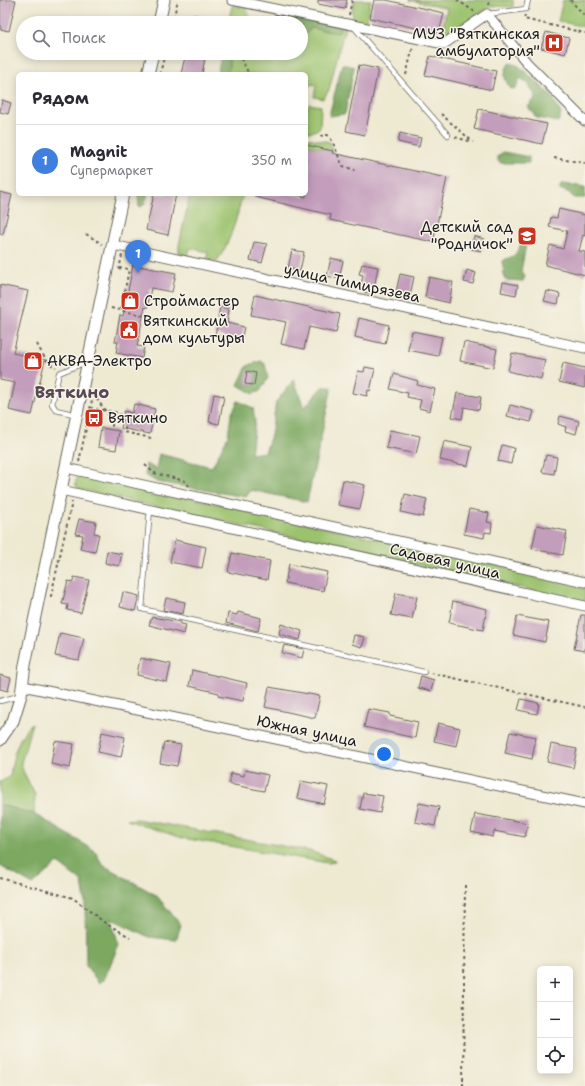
<!DOCTYPE html>
<html lang="ru">
<meta charset="utf-8">
<style>
body{margin:0;font-family:"Shantell Sans",sans-serif;background:#f7f7f7;color:#2b2b33}
.controls{position:absolute;right:12px;bottom:12px;display:grid;overflow:hidden;border-radius:6px;box-shadow:0 2px 10px #0003}
.controls button{width:36px;height:36px;display:grid;place-items:center;padding:0;border:0;border-bottom:1px solid #e1e1e2;background:#fff;color:#2b2b33;font:20px sans-serif}
.you{position:absolute;left:384px;top:754px;width:14px;height:14px;margin:-10px;border:3px solid #fff;border-radius:50%;background:#1a73e8;box-shadow:0 0 0 6px #1a73e833}
.badge{display:grid;place-items:center;width:26px;height:26px;border-radius:50%;background:#c8321e;color:#fff;font-size:13px;font-weight:700}
.pin{position:absolute;translate:-50% -33px;filter:drop-shadow(0 1px 2px #0008)}
.pin::after{content:'';position:absolute;top:21px;width:14px;height:12px;background:inherit;clip-path:polygon(0 0,100% 0,50% 100%)}
.list{margin:0;padding:0;list-style:none}
h2{display:flex;justify-content:space-between;align-items:center;height:52px;margin:0;padding:0 16px;font-size:17px}
h2 small{font-size:13px;font-weight:400;color:#7c7c81}
.list li{display:grid;grid-template-columns:26px 1fr auto;gap:12px;align-items:center;box-sizing:border-box;height:72px;padding:0 16px;border-top:1px solid #e1e1e2}
.list b{display:block;font-size:15px;white-space:nowrap}
.list p{margin:0;font-size:13px;white-space:nowrap;color:#7c7c81}
.list em{font-size:13px;font-style:normal;color:#7c7c81}
.icon{flex:none;width:22px;height:22px;fill:none;stroke:currentColor;stroke-width:2;stroke-linecap:round;stroke-linejoin:round}
.map{position:relative;flex:none;width:585px;height:1086px;overflow:hidden}
.search{position:absolute;background:#fff;box-shadow:0 2px 10px #0003;left:16px;top:16px;width:292px;height:44px;display:flex;align-items:center;gap:10px;box-sizing:border-box;padding:0 14px;border-radius:22px;color:#7c7c81;font-size:15px}
.panel{position:absolute;background:#fff;box-shadow:0 2px 10px #0003;left:16px;top:72px;width:292px;height:124px;border-radius:6px}
.map>svg:first-child{display:block}
</style>
<div class="map">
<svg width="585" height="1086" viewBox="0 0 585 1086">
<rect width="100%" height="100%" fill="#f7f3e8"/>
<filter id="ink" filterUnits="userSpaceOnUse"><feTurbulence type="fractalNoise" baseFrequency=".025" numOctaves="2"/><feDisplacementMap in="SourceGraphic" scale="8" xChannelSelector="R" yChannelSelector="G"/><feConvolveMatrix kernelMatrix="1 2 1 2 8 2 1 2 1" color-interpolation-filters="sRGB"/></filter>
<filter id="wash" filterUnits="userSpaceOnUse"><feTurbulence type="fractalNoise" baseFrequency=".012" numOctaves="4" result="noise"/><feDisplacementMap in="SourceGraphic" scale="16" xChannelSelector="R" yChannelSelector="G"/><feGaussianBlur stdDeviation="0.9" result="paint"/><feColorMatrix in="noise" values="0 0 0 0 0 0 0 0 0 0 0 0 0 0 0 0 0 1.4 0 .05"/><feComposite in="paint" operator="in"/></filter>
<g filter="url(#wash)">
<rect width="100%" height="100%" fill="#eee9d1"/>
<path fill="#9bc26d" stroke="#5c6f44" d="M355,0H371L365,24L354,21L352,11Z
M410,0H513V7L492,6L440,39L447,8Z
M563,0H585V27L558,21Z
M237,4L247,7L250,23H228L232,6Z
M341,26L345,27L329,90L323,99L314,97L316,85L306,84V74H227L229,68V53H301V34L305,35L311,28L338,33Z
M309,104L321,106L320,128L312,132H308L306,114Z
M306,138L330,142L333,151L306,145Z
M190,194H243C237,216 231,242 217,261L207,260L208,252L190,248L188,256L179,253V245Z
M82,474L575,582L578,587L585,589V602L78,489L75,484L78,476Z
M32,723L21,763L23,771L35,795L34,814L0,805V782L10,776C13,755 17,738 32,723Z
M136,819L310,851L335,860L334,862L328,863L182,838L127,820Z"/>
<path fill="#7ca860" stroke="#4c623e" fill-rule="evenodd" d="M278,14L341,26L338,33L311,28L305,35L301,34V23H277Z
M222,53H229V68L227,74H217Z
M510,62L519,66L552,96L561,114L558,122L537,118L528,107L536,97L528,83L520,78L516,88L511,89C503,78 503,73 510,62Z
M342,64L354,67L345,114L329,116Z
M503,152L529,157V163H501L498,161V156Z
M562,184L585,187V198H574L568,192L559,189Z
M138,194H148L144,205L139,207Z
M522,242L526,244L521,271L525,276L523,281L505,280L502,261L515,255Z
M261,361L265,364L268,378L260,391L253,394L238,385L247,366ZM247,372L256,373L254,385L245,384Z
M294,379L304,408L322,387H332L307,502L251,490L246,497L157,482L145,475L146,464L156,469L159,454L212,467L228,436L231,415L238,401L253,408L255,421L251,454L265,452L271,435L276,402Z
M0,805L34,814L94,850L103,865L156,895L181,925L176,940L149,937L110,918L119,944L104,980L99,983L86,966L85,901L82,882L58,863L33,885L0,866Z"/>
<g id="blocks">
<path fill="#c39dbc" d="M0,0H16L9,31L0,29Z
M318,0H347L345,9L318,4Z
M374,0H386L444,13L439,33L370,18Z
M194,15L216,19V23H192Z
M546,32L569,38L565,54L541,48Z
M186,53H206L202,74H181Z
M430,56L496,71L492,90L425,75Z
M359,65L378,69L365,135L346,131Z
M2,100L11,103L8,114L0,112Z
M479,109L547,124L542,144L474,129Z
M400,133L421,138L419,147L398,142Z
M306,145L333,151L332,153L447,178L433,242L330,220L331,215L255,197V194H291L306,197Z
M0,192L12,195L3,234H0Z
M154,194H176L168,235L146,230Z
M559,209L585,215V236L583,235L579,251L585,252V275L545,265L550,245L563,249L567,231L549,227L551,217L557,218Z
M474,236L484,239L481,251L471,249Z
M254,242L267,244L262,263L250,260Z
M292,250L304,252L300,271L288,268Z
M331,258L343,261L339,279L327,276Z
M362,264L378,267L373,294L364,292L365,286L361,285L363,275L359,274Z
M133,265L176,273L172,292L151,288L147,308L145,307L137,346L144,347L142,358L116,353L118,342H115L120,315L123,316Z
M467,270L476,273L473,284L464,282Z
M400,274L414,277L410,296L396,292Z
M429,277L453,282L449,303L425,297Z
M503,282L518,285L516,295L501,292Z
M0,285L28,291L13,353L45,360L32,415L9,410L15,383L0,380Z
M547,291L560,294L558,304L544,301Z
M255,295L340,314L336,333L309,327L304,349L281,344L286,322L251,315Z
M220,307L229,309L227,323L244,327L241,341L215,334L220,317H218Z
M359,318L389,325L385,344L355,337Z
M412,331L442,337L438,356L408,350Z
M464,342L497,349L493,368L460,361Z
M512,353L545,360L541,379L508,371Z
M563,363L585,368V388L559,382Z
M365,367L375,369L370,391L368,390L367,396L353,393L358,371L364,372Z
M247,371L256,373L254,385L245,384Z
M394,374L418,381L417,385L435,389L430,411L419,408L421,400L407,397L408,393L390,389Z
M457,393L481,397L479,410L464,407L462,419L452,417Z
M214,394L224,396L219,424L209,422Z
M134,404L155,409L150,434L121,428L124,411L132,413Z
M510,405L534,411L531,422L507,416Z
M560,416L579,421L576,434L565,431L566,427L558,424Z
M101,428L119,431L116,450L98,447Z
M390,430L420,436L416,454L386,448Z
M444,441L472,447L468,466L440,460Z
M502,445L514,448L511,464L498,461Z
M546,455L557,457L554,474L542,472Z
M343,480L365,485L360,509L338,505Z
M405,494L427,499L423,517L401,512Z
M469,509L489,513L487,522L492,523L491,533L485,532L484,538L464,534Z
M79,519L96,522L94,533L99,534L95,552L80,549L83,535L75,534Z
M537,525L567,531L563,555L532,549Z
M175,540L206,547L202,568L170,562Z
M107,551L122,554L119,566L105,563Z
M232,553L270,561L267,580L228,572Z
M289,564L327,572L323,591L285,583Z
M74,577L89,580L81,613L67,610L68,605L62,604L68,581L73,582Z
M123,592L139,596L135,611L120,607Z
M396,593L417,597L412,619L391,615Z
M166,598L185,602L183,614L163,610Z
M453,601L487,609L483,630L449,623Z
M238,612L261,618L258,631L226,623L228,613L237,615Z
M581,615H585V651L574,649Z
M517,616L549,622L545,642L513,635Z
M152,617L181,622L180,624L186,625L184,634L149,625Z
M281,624L302,631L300,640L279,634Z
M60,633L84,638L79,660L55,656Z
M354,635L365,637L362,647L352,644Z
M284,645L304,649L302,658L282,653Z
M140,658L171,664L167,682L137,675Z
M192,670L247,683L243,701L218,696L219,693L189,686Z
M0,675L11,678L8,691L0,689Z
M421,676L434,680L431,691L418,688Z
M269,687L320,696L315,718L265,707Z
M521,699L539,703L537,714L518,710Z
M368,709L390,713V716L418,722L415,738L364,727Z
M438,723L460,728L456,746L434,741Z
M102,732L125,737L121,757L98,752Z
M510,732L536,737L532,759L505,753Z
M55,741L74,744L70,768L51,764Z
M164,742L181,745L177,766L160,763Z
M551,744L577,749L573,768L547,762Z
M245,770L268,775L264,791L229,784L231,773L244,776Z
M301,781L328,786L324,804L297,798Z
M363,793L383,796L380,813L360,809Z
M419,803L439,807L435,826L415,822Z
M475,814L528,823L525,837L494,831L493,837L471,832Z"/>
</g>
</g>
<g filter="url(#ink)">
<use href="#blocks" fill-opacity="0" stroke="#66645b" stroke-width="1"/>
<g fill="none" stroke-linecap="round" stroke-linejoin="round">
<defs>
<path id="service" d="M488,14L526,9L528,0
M353,26L448,135
M77,415L56,410L52,404L59,373L86,362
M150,509L142,609L424,672
M0,701L19,696"/>
<path id="minor" d="M232,0L444,44L487,14L528,64L585,121
M113,245L585,348
M66,468L585,582
M61,490L585,606
M23,686L585,804"/>
<path id="tertiary" d="M159,23L164,0
M148,74L153,53
M0,740L13,721L21,695L25,665L61,490L123,194"/>
</defs>
<use href="#service" stroke="#66645b" stroke-width="6"/>
<use href="#minor" stroke="#66645b" stroke-width="11"/>
<use href="#tertiary" stroke="#66645b" stroke-width="13"/>
<path stroke="#66645b" stroke-width="2" stroke-dasharray="3 3" stroke-linecap="butt" d="M457,0L475,12
M570,0L585,16
M489,5L490,0
M349,15L352,0
M525,15L524,19L585,33
M172,23L178,0
M257,23L265,16
M238,53L249,74
M160,74L165,53
M406,75L413,47
M441,114L473,142
M320,136L328,135C336,145 337,156 343,166L355,170
M455,137L472,142
M554,158L585,163
M86,234L102,244
M119,268L129,269L121,310
M119,270L122,255
M111,308L158,319
M37,344C41,351 47,365 56,367
M93,394L112,420V427
M90,408L119,413L122,419L127,421L124,432L151,438
M79,462L92,400
M145,465L154,473L185,481L189,486
M50,596H51L72,502
M431,673L585,707
M0,878L73,898L105,923L130,937
M463,1086L465,884"/>
<use href="#service" stroke="#fff" stroke-width="4.5"/>
<use href="#minor" stroke="#fff" stroke-width="9"/>
<use href="#tertiary" stroke="#fff" stroke-width="11"/>
</g>
</g>
<defs>
<symbol id="hospital-square" viewBox="-11 -11 22 22"><rect x="-9" y="-9" width="18" height="18" rx="4" fill="#c8321e" stroke="#f7f3e8"/><path d="M-5-5h3v3.5h4V-5h3V5h-3V1.5h-4V5h-3Z" fill="#fff"/></symbol>
<symbol id="school-square" viewBox="-11 -11 22 22"><rect x="-9" y="-9" width="18" height="18" rx="4" fill="#c8321e" stroke="#f7f3e8"/><path d="M0-5L7-2L0 1L-7-2ZM-4 1L0 2.5L4 1V4Q0 6-4 4Z" fill="#fff"/></symbol>
<symbol id="shop-square" viewBox="-11 -11 22 22"><rect x="-9" y="-9" width="18" height="18" rx="4" fill="#c8321e" stroke="#f7f3e8"/><path d="M-5-2.5h2.3a2.7 3.5 0 0 1 5.4 0H5L5.5 6h-11ZM-1.5-2.5h3a1.5 2.3 0 0 0-3 0Z" fill="#fff"/></symbol>
<symbol id="civic-square" viewBox="-11 -11 22 22"><rect x="-9" y="-9" width="18" height="18" rx="4" fill="#c8321e" stroke="#f7f3e8"/><path d="M-.6-6.5H3V-4.5H.6V-3L4-1V1h2V6H-6V1h2V-1L-.6-3ZM-1.2 2.5V6h2.4V2.5Z" fill="#fff"/></symbol>
<symbol id="bus-square" viewBox="-11 -11 22 22"><rect x="-9" y="-9" width="18" height="18" rx="4" fill="#c8321e" stroke="#f7f3e8"/><path d="M-5-6H5V4H4V6H2V4H-2V6H-4V4H-5ZM-3.5-4V0h7V-4ZM-3.5 1.2v1.5H-2V1.2ZM2 1.2v1.5H3.5V1.2Z" fill="#fff"/></symbol>
</defs>
<g fill-rule="evenodd">
<use href="#hospital-square" x="543" y="32" width="22" height="22"/>
<use href="#school-square" x="516" y="225" width="22" height="22"/>
<use href="#shop-square" x="119" y="290" width="22" height="22"/>
<use href="#civic-square" x="118" y="319" width="22" height="22"/>
<use href="#shop-square" x="22" y="350" width="22" height="22"/>
<use href="#bus-square" x="83" y="407" width="22" height="22"/>
</g>
<g text-anchor="middle" stroke-width="3" stroke-linejoin="round" paint-order="stroke">
<g font-size="15" fill="#1c1c1c" stroke="#f7f3e8" text-anchor="start">
<text x="540" y="39" text-anchor="end">МУЗ "Вяткинская<tspan x="540" dy="17">амбулатория"</tspan></text>
<text x="513" y="232" text-anchor="end">Детский сад<tspan x="513" dy="17">"Родничок"</tspan></text>
<text x="144" y="306">Строймастер</text>
<text x="143" y="326">Вяткинский<tspan x="143" dy="17">дом культуры</tspan></text>
<text x="47" y="366">АКВА-Электро</text>
<text x="108" y="423">Вяткино</text>
</g>
<g font-size="15" fill="#1c1c1c" stroke="#f7f3e8">
<text transform="translate(352 283) rotate(12)" y="5">улица Тимирязева</text>
<text transform="translate(445 561) rotate(13)" y="5">Садовая улица</text>
<text transform="translate(307 731) rotate(12)" y="5">Южная улица</text>
</g>
<g font-size="17" font-weight="bold" fill="#564954" stroke="#f7f3e8">
<text x="72" y="398">Вяткино</text>
</g>
</g>
</svg>
<div class="controls">
<button>+</button>
<button>−</button>
<button><svg class="icon" aria-label="locate" viewBox="0 0 24 24"><circle cx="12" cy="12" r="6"/><path d="M12 2v4M12 18v4M2 12h4M18 12h4"/></svg></button>
</div>
<div class="you"></div>
<div class="pin badge" style="left:138px;top:273px;background:#3f7fe0">1</div>
<div class="search"><svg class="icon" aria-label="search" viewBox="0 0 24 24"><circle cx="10" cy="10" r="6"/><path d="M15 15l6 6"/></svg>Поиск</div>
<section class="panel">
<h2>Рядом<small></small></h2>
<ul class="list">
<li><span class="badge" style="background:#3f7fe0">1</span><div><b>Magnit</b><p>Супермаркет</p></div><em>350 m</em></li>
</ul>
</section>
</div>
